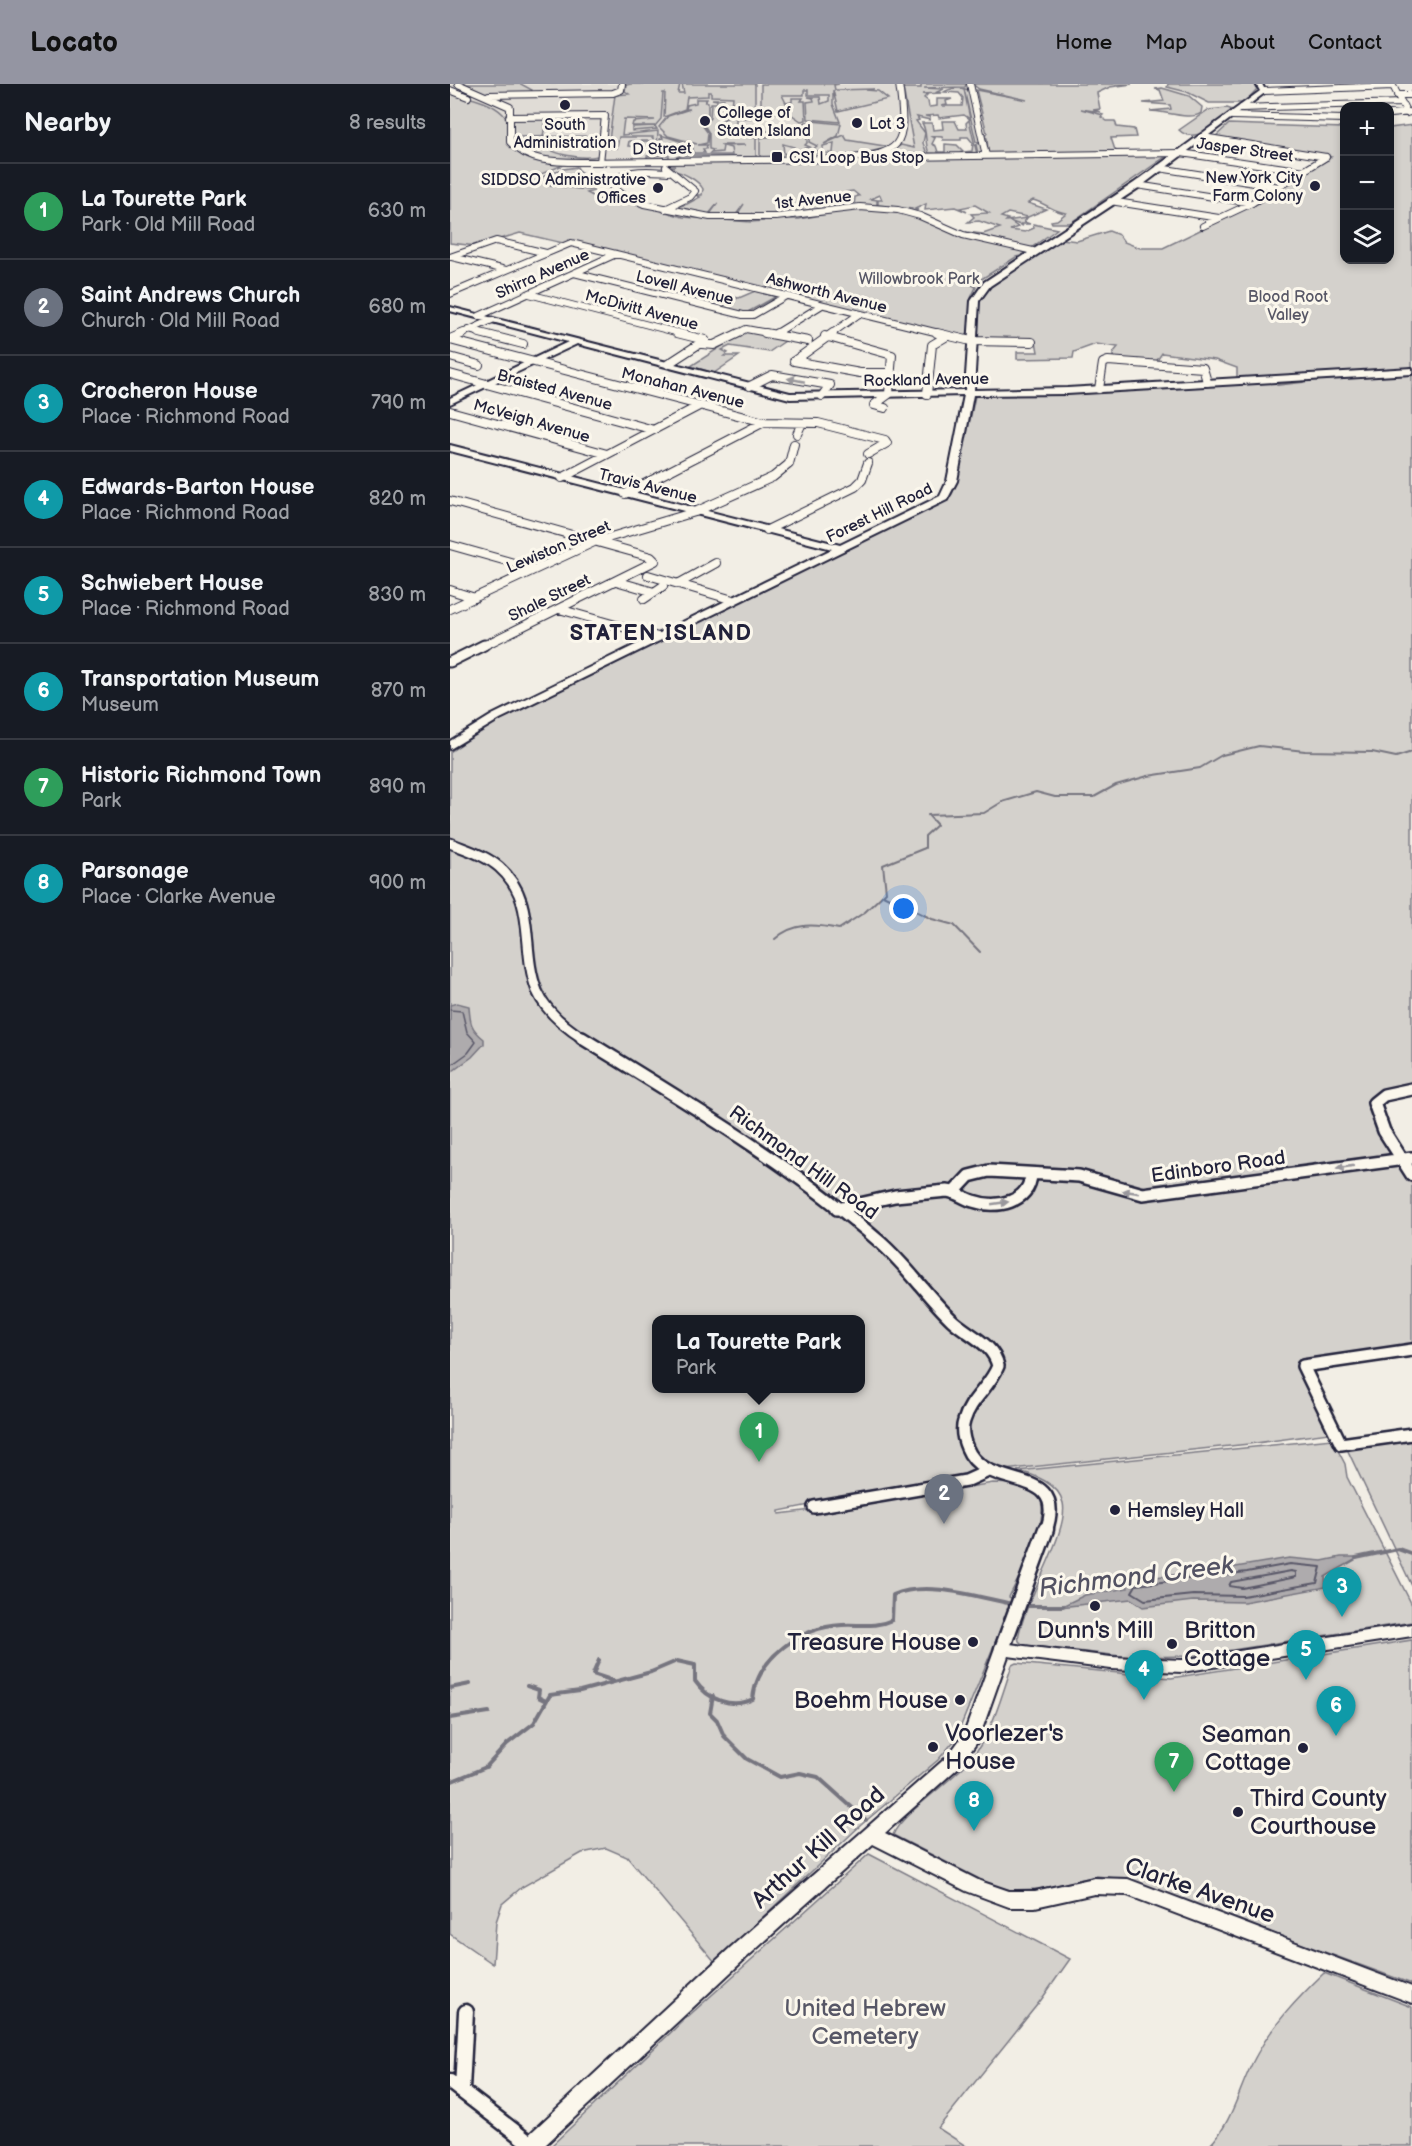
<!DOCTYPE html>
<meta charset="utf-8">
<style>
body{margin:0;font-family:"Balsamiq Sans",sans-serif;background:#20242c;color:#f1f3f6}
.controls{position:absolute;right:18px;top:18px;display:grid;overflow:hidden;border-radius:12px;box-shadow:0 3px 9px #0003}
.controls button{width:54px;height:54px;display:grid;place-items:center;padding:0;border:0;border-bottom:2px solid #363941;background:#171b24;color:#f1f3f6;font:30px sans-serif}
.you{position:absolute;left:454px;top:825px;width:21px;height:21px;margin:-15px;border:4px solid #fff;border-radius:50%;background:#1a73e8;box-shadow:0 0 0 9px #1a73e833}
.badge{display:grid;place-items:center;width:39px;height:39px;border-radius:50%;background:#9495a2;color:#fff;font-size:20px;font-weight:700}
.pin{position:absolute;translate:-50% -50px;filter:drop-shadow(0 2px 3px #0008)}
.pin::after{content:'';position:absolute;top:32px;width:21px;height:18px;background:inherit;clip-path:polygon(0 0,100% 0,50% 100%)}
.popup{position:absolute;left:202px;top:1231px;width:213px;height:78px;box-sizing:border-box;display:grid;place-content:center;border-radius:12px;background:#171b24;filter:drop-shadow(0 2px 4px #0005);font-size:20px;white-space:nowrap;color:#9ea1a6}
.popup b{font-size:22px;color:#f1f3f6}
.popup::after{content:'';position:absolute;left:50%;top:100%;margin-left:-12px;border:12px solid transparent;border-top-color:#171b24}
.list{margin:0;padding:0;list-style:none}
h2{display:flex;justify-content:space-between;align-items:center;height:78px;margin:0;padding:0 24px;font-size:26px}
h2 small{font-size:20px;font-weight:400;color:#9ea1a6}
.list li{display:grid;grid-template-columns:39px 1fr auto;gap:18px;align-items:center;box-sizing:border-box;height:96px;padding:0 24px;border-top:2px solid #363941}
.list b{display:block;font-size:22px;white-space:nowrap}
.list p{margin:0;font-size:20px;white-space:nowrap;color:#9ea1a6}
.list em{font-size:20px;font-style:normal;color:#9ea1a6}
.icon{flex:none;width:33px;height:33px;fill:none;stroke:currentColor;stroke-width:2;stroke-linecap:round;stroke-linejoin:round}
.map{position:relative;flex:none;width:962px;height:2062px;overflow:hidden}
header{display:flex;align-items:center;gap:36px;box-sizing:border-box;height:84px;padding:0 30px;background:#9495a2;color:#111}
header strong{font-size:28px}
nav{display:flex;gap:33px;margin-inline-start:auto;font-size:21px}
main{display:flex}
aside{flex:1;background:#171b24}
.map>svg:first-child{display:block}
</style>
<header>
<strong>Locato</strong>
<nav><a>Home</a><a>Map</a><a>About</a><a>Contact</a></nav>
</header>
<main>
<aside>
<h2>Nearby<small>8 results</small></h2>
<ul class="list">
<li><span class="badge" style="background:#2e9e5b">1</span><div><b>La Tourette Park</b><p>Park · Old Mill Road</p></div><em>630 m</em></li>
<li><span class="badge" style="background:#6b7280">2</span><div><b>Saint Andrews Church</b><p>Church · Old Mill Road</p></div><em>680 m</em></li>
<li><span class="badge" style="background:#0f9aa8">3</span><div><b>Crocheron House</b><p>Place · Richmond Road</p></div><em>790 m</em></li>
<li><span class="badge" style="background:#0f9aa8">4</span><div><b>Edwards-Barton House</b><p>Place · Richmond Road</p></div><em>820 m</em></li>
<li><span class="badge" style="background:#0f9aa8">5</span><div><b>Schwiebert House</b><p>Place · Richmond Road</p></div><em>830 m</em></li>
<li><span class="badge" style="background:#0f9aa8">6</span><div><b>Transportation Museum</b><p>Museum</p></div><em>870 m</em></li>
<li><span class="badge" style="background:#2e9e5b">7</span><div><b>Historic Richmond Town</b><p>Park</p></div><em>890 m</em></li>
<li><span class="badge" style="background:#0f9aa8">8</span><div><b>Parsonage</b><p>Place · Clarke Avenue</p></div><em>900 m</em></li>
</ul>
</aside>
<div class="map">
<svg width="962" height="2062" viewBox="0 0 962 2062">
<rect width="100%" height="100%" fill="#f2eee5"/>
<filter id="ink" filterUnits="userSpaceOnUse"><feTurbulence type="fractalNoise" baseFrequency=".0167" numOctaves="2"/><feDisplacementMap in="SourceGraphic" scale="12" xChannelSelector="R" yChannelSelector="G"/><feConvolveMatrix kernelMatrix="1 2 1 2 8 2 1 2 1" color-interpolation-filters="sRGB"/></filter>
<g filter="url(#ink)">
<path fill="#e0dcd6" d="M0,0H471V4H455L466,75L113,81L70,71L0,11Z"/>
<path fill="#d4d1cc" stroke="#7b7a84" stroke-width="1.5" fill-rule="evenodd" d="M11,0H71L82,6L81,9L36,10Z
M230,0L228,9H234L232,0H305V27L274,33L264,41C271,54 292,53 306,54V73L225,74L232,71H282L281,64L274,62L295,61H270L273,62L272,68L260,69L263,66L259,65V49L254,41L260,34L261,19H267V16L262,15H274V22H282L283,13L261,12V8H258V12L237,13L235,25L214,33L215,9H213L211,35L205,42L207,45L182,47V43L205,42H182L183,38L205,36L174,35L172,51L208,47L207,63L178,62L179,57H203V53H169L167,64H158L165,11L179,10L175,7L176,1L181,0Z
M311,0H389L384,1L385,6L424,5L416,6L428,7L438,15L388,27L383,6V20L390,38L358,35L357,18L364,17L363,14L358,13H370L371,20L379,17V11H358V6H354V11H332L336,19L342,18V14H353L351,17H355L356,36L351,37L342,31L311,27Z
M471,0H516L515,3L474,4L494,5L487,8L491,9L472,10L477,11L474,14L478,17L479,23L487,22V15H502L496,17L497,21L491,22H512L513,14L509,9L494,8C500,4 511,3 519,6L533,69L528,70L526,61L529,59L526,58L514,5L520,35L514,31L489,34L488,31L475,32L480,33V36L467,33L469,36L466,37L475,49L473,59L477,70L466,72L438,68L451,61L464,64L453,4H471Z
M522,0H682L660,3L647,9L650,25L643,26L651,28L631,25L653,31L651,33L657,37H665L667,43L684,45L686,53L661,54L665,66L669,68L538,69L537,54L534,53L537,49L526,6L577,16L529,5Z
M718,0H805L807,5L794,19H759L737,8L717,3Z
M712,4L739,12L752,23L751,29C741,37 714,27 700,27L721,25L720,21L693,19L714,17L710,6L705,5Z
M0,8C16,13 41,17 53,30C67,45 44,57 75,71L143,80L113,81L91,90L86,100C95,87 111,85 127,83L137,98L99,101L144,107L137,109L156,119L175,116L233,133L301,138L314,137L308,135H349L404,125L463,130L502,149L571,167L575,171L566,173L522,201L526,203L521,214L518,249L515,253L70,149L27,162L0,159Z
M246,15H257L255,18H258V34L252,41L258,49L257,59L248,61H257L256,65H253L255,69H243V64L236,63L234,66H214V71H219V74L197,75V72L213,71V68L209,66L218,62L210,60V55L213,54L211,51L233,58V64L235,58L247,60L218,52L209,43L218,32L240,25H236L237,21L246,19Z
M777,24L783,26C770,38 745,62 729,46L758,26Z
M290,30L302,34H286V47H325L347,42C332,57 285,57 269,43L268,40L276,34Z
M96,34L93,53L151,52L63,53V35Z
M519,36L527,70L512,71L511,68L510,71L479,69C474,58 478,49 472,39H482L483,46L493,45L492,37H505L509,45H517L516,39ZM480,52L492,53L493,56H511V53H518L523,59L522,67L514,68L507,61L495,60V68H488L486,62L482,60L485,54Z
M362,37L391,40L388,52L374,60L394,51L397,56L441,63L397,73H310V54L343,48L356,38L357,59L355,61L360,63L352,65L356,67H344V63L333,60L334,70L383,69L384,59L373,62V67H361L367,62L359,58L361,48L358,38Z
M779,40L894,44V176H940V44L962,41V285L787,296V284L765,276L712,269L706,278L663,274V269L668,263L646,260L624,268L623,274L567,275V268H588L586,257L527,256L530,214L541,201L611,155L627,157L659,147L669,151L674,158L690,164H713L812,116L881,73L765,53Z
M68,56H95L91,57C99,72 133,75 148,72V75L143,77C116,75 83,79 63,58Z
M428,71H718L620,139H602L601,137L607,136L616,129C604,128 597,120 583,116L578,119L596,125L578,133L558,129L551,133L558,135L556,137L577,134L574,138L580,140H571L573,142L559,137L568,143L560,146L575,148L584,144L583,140L607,145L581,164L516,148L533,150L550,144L529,137L518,138L524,133L521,130L539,129L525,121L510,124L517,128L505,123L475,126L476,120L465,125L468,126L462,127V125L428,121V116H432L430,111L421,115L427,116V121L404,122L405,113L409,112L403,107L396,108L397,113L402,114L400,122L390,123L388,120L395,116L382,113L383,115L378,118H385L389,123L301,132L302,129L299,132H286L294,120L285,132L260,130L268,119L259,130L222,124L237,120L250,113L246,111H252L253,105C249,97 232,87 222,87L220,84L225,82H219V79Z
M305,207L327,212L296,229L271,223L286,215L260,209L289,214Z
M295,247L338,255L319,268L280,262L272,266L278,269L274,272H289L264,289L241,282Z
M962,288V1001L926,1010L917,1018L941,1070L962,1099V1262L848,1282L879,1349L799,1360L515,1390L329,1427V1430L429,1418L543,1399L565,1400L589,1412C602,1434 570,1491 559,1513L563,1515L505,1656L488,1676L411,1741L265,1878L177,1773L156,1764L132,1769L72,1803L52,1820L46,1838L43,1880L0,1850V762L42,781L58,798L70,823L83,912L93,926L112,943L320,1078L450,1181L459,1177L409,1135L136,951C119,939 100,924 93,905C76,864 94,807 50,779C35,769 16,763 0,756V668L50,634L495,417L502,410L507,398L525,312L891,295ZM207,1236H411V1304H207Z
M962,1354V1502L898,1367L900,1364Z
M882,1355L895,1380L897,1393L962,1521V1538L743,1572L680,1573L573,1561L569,1557C567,1551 571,1543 573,1536C581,1508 619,1445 613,1419C609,1400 584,1390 567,1387Z
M962,1556V1900L675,1795L646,1792L590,1805L560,1806L543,1802L443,1751C450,1731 503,1696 519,1677C542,1650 551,1614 562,1581L566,1579L721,1594Z
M419,1770L620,1875L591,1916L488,2044L516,2062H101L234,1936Z
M874,1889L962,1923V2062H759C784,2037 789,2002 806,1972C823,1940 848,1914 874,1889Z"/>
<path fill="#aeabad" stroke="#76747f" stroke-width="1.5" d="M7,919L19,922C20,938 20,944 34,955V960L22,973L0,989V921Z
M891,1473H910L875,1493L876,1503L794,1518L743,1517L693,1523L681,1515L610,1523L635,1511L678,1504L676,1496L762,1487L839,1474L872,1477Z"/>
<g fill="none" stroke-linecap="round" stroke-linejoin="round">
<path stroke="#5a5969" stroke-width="1.5" d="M0,926L12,927L17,948L26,958L18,969L0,982"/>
<path stroke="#5a5969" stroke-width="2" d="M840,1480L871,1483L867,1499L793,1512L743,1511L695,1516L682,1508L686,1501L797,1488Z
M841,1487L846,1488V1493L792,1504L779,1502L781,1498Z"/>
<path stroke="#76747f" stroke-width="2" d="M827,301L853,298
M433,811L482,835L504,841L530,868
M325,855C344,838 365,840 389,845L415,828L436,808L433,781L475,764V752L487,741L478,731L534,729L552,718L586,708L605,713H644L666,701L698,692L750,684L772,671L809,662L855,667L922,668L946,673L962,668"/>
<path stroke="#76747f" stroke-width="4" d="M906,1474L948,1465L962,1470
M572,1522H613
M149,1576L143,1590L164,1597
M77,1602L89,1606L88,1613L96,1617
M0,1604L20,1600
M263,1612L260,1629L267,1636L274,1652L297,1675L330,1693L350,1689L368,1693L416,1736
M0,1634L39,1628
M0,1698L36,1683L57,1660L84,1639L100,1611L130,1607L201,1588L227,1577L245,1581V1597C258,1616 282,1625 303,1615C307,1573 351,1543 392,1541C410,1540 425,1544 442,1536L443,1511C477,1496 527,1513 562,1520"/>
<defs>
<path id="minor-far4" d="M8,0L60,23V58C78,78 105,78 130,78L388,75C453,70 458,65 449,0
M520,0L536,72
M942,0L957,29
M0,6L18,13
M814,7L943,2
M39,11L163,9L171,6L172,0
M947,11H962
M792,24L952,19
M940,30L962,28
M782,32L894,35
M59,33L155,32L150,78
M753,53L876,73
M431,69L453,73L731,69L855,87
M709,84L830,103
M218,88C199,87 172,83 161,102L171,110L194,120L260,133H326L410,123L448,126L470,132L513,151L583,167
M687,101L802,119
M660,117L769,134
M215,125L240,113L245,107L216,83
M753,142L802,119L876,73
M0,173L46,157L96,169
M2,173L56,186
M124,189L293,231H303L336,212
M0,210L121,159L493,250
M79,210L233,250
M29,232L166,170
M19,246L35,250
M11,250L42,236
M286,250L296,245L323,250
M325,250L372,221
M381,250L409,230"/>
<path id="minor-far3" d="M30,249L73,260
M315,249L358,257
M383,249L344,277L410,289H442
M487,249L521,257L582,258
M325,250L327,249
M375,252L442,271L439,310L424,321L435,324
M0,255L14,249
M0,256L314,338L368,339L435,356L437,359L418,370
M252,260L264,261L289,249
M0,273L29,281
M218,280L255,256L227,249
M0,290L204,346
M300,302L322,291L380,301L372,312
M649,305L653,279L658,277L753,284L757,298
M477,310L482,261L497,252
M0,327L157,370
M347,350L352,339
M112,394L249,322
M175,410L314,338
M0,417L201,473L205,477L31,563
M317,446L405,403L412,396L418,379
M0,461L85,485
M198,491L283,516
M166,497L204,508
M228,500L266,479
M0,506L25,514
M194,515L213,502
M0,525L144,458L245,428L323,393L339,380L344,360
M109,525L208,553"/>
<path id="minor-far2" d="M0,578L34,561
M0,759C17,766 35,771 49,783C88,817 70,864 87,907C96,928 115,943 134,955"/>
<path id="minor-far1" d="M132,954C234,1017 340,1079 431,1159C457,1182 477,1212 502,1236C518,1251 543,1259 548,1282C540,1303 520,1315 514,1337C511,1346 513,1355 517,1364C535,1410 620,1379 596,1447
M962,1005L934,1011L924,1019L934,1047L962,1091
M504,1108L519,1092L539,1087L629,1092L693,1110L962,1074
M387,1125L445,1112L497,1107C507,1108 513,1114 523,1117C546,1125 580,1119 581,1090
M962,1266L853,1282L891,1360L962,1350
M364,1423L516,1397L536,1388"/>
<path id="minor" d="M552,1565L596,1445
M0,1998L82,2061
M12,2005L16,1928"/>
<path id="tertiary" d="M806,0H812L816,8L690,103L540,202L529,217L524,306L617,304L962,284V290L617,310L523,311L507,397L497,416L50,635L0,665V657L42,631L382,465L0,367V361L390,461L490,412L497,397L514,311L340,315L127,260L0,320V314L118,258L0,227V223L340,309L515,306L521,217L534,198L684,99L810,7Z
M962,1540V1552L732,1588L661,1585L558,1572L528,1657L510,1682L435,1749L530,1797L559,1807H585L644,1794L678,1795L962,1903V1919L677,1811L644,1810L585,1823H559L516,1807L423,1760L295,1875L94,2062H70L73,2056L281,1863L498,1672L514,1650L546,1561L552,1559L661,1573L732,1576Z"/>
</defs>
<use href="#minor-far4" stroke="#22223b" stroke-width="8"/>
<use href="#minor-far3" stroke="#22223b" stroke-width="10"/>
<use href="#minor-far2" stroke="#22223b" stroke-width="13"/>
<use href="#minor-far1" stroke="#22223b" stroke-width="16"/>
<use href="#minor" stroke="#22223b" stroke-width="19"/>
<use href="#tertiary" stroke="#22223b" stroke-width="4"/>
<use href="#minor-far4" stroke="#fbf7ec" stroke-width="6"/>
<use href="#minor-far3" stroke="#fbf7ec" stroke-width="8"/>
<use href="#minor-far2" stroke="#fbf7ec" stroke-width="9"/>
<use href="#minor-far1" stroke="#fbf7ec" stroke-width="11"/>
<use href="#minor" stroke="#fbf7ec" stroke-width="14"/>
<use href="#tertiary" fill="#fbf7ec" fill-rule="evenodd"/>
</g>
<defs><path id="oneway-solid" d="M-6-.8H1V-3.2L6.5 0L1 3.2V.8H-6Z" transform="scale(1.5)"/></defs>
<g fill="#99979c">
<use href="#oneway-solid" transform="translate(346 296) rotate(-169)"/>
<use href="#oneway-solid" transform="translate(895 1083) rotate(172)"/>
<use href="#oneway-solid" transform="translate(681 1108) rotate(-172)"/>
<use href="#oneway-solid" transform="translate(550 1119) rotate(-8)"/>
</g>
</g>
<g fill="#22223b" stroke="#fbf7ec" stroke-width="2">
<circle cx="115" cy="21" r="6"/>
<circle cx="255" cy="37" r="6"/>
<circle cx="407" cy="39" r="6"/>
<rect x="321" y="67" width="12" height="12" rx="3"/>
<circle cx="865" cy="102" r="6"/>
<circle cx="208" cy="104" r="6"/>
<circle cx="665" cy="1426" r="6"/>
<circle cx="645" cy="1522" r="6"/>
<circle cx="523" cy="1558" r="6"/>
<circle cx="722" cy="1560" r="6"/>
<circle cx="510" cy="1616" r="6"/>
<circle cx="483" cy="1663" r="6"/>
<circle cx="853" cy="1664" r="6"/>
<circle cx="788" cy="1728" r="6"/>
</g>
<g text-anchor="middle" stroke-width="6" stroke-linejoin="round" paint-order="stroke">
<g font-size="16" fill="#22223b" stroke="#fbf7ec" text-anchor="start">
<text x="267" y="34">College of<tspan x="267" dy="18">Staten Island</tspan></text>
<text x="419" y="45">Lot 3</text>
<text x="115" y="46" text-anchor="middle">South<tspan x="115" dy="18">Administration</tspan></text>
<text x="339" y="79">CSI Loop Bus Stop</text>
<text x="853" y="99" text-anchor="end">New York City<tspan x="853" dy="18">Farm Colony</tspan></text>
<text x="196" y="101" text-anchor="end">SIDDSO Administrative<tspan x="196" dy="18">Offices</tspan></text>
</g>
<g font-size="16" fill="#22223b" stroke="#fbf7ec">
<text transform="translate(212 64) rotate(-1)" y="6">D Street</text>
<text transform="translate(795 65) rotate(8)" y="6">Jasper Street</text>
<text transform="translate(363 115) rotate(-6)" y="6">1st Avenue</text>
<text transform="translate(92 189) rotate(-24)" y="6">Shirra Avenue</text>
<text transform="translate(235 203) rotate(14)" y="6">Lovell Avenue</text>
<text transform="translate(377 208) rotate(14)" y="6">Ashworth Avenue</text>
<text transform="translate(192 225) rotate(15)" y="6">McDivitt Avenue</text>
<text transform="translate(476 295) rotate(-1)" y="6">Rockland Avenue</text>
<text transform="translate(233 303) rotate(14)" y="6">Monahan Avenue</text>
<text transform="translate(105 305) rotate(15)" y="6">Braisted Avenue</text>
<text transform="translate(82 336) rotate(16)" y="6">McVeigh Avenue</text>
<text transform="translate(198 401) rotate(14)" y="6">Travis Avenue</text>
<text transform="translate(429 428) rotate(-26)" y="6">Forest Hill Road</text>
<text transform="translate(108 462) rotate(-23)" y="6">Lewiston Street</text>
<text transform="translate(99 513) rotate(-26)" y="6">Shale Street</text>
</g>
<g font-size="16" fill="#575766" stroke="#fbf7ec">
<text x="469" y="200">Willowbrook Park</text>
<text x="838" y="218">Blood Root<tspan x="838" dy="18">Valley</tspan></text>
</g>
<g font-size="20" fill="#22223b" stroke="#fbf7ec">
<text transform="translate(354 1078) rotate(36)" y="7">Richmond Hill Road</text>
<text transform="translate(768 1082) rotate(-8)" y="7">Edinboro Road</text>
</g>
<g font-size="20" fill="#22223b" stroke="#fbf7ec" text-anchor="start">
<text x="677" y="1433">Hemsley Hall</text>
</g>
<g font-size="22" font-weight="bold" letter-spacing="1.5" fill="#22223b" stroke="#fbf7ec">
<text x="211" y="556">STATEN ISLAND</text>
</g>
<g font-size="24" fill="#22223b" stroke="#fbf7ec" text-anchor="start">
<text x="645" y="1554" text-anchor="middle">Dunn's Mill</text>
<text x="734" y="1554">Britton<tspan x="734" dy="28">Cottage</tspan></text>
<text x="511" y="1566" text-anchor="end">Treasure House</text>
<text x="498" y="1624" text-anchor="end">Boehm House</text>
<text x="495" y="1657">Voorlezer's<tspan x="495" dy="28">House</tspan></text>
<text x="841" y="1658" text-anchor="end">Seaman<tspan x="841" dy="28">Cottage</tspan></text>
<text x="800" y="1722">Third County<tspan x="800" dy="28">Courthouse</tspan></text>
</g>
<g font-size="24" fill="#22223b" stroke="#fbf7ec">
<text transform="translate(368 1763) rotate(-42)" y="8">Arthur Kill Road</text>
<text transform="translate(750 1806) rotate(19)" y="8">Clarke Avenue</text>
</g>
<g font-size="24" fill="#575766" stroke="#fbf7ec">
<text x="415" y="1932">United Hebrew<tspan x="415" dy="28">Cemetery</tspan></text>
</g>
<g font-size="26" font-style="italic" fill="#535263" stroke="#fbf7ec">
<text transform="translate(686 1492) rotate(-7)" y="9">Richmond Creek</text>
</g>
</g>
</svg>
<div class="controls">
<button>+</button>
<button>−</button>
<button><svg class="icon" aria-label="layers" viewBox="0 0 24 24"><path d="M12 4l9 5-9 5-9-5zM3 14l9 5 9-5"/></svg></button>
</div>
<div class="you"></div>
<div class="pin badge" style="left:309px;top:1378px;background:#2e9e5b">1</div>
<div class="popup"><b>La Tourette Park</b>Park</div>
<div class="pin badge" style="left:494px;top:1440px;background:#6b7280">2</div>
<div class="pin badge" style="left:892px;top:1533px;background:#0f9aa8">3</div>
<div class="pin badge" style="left:694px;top:1616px;background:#0f9aa8">4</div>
<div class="pin badge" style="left:856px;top:1596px;background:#0f9aa8">5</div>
<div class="pin badge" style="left:886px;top:1652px;background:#0f9aa8">6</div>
<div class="pin badge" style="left:724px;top:1708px;background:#2e9e5b">7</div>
<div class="pin badge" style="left:524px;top:1747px;background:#0f9aa8">8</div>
</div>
</main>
